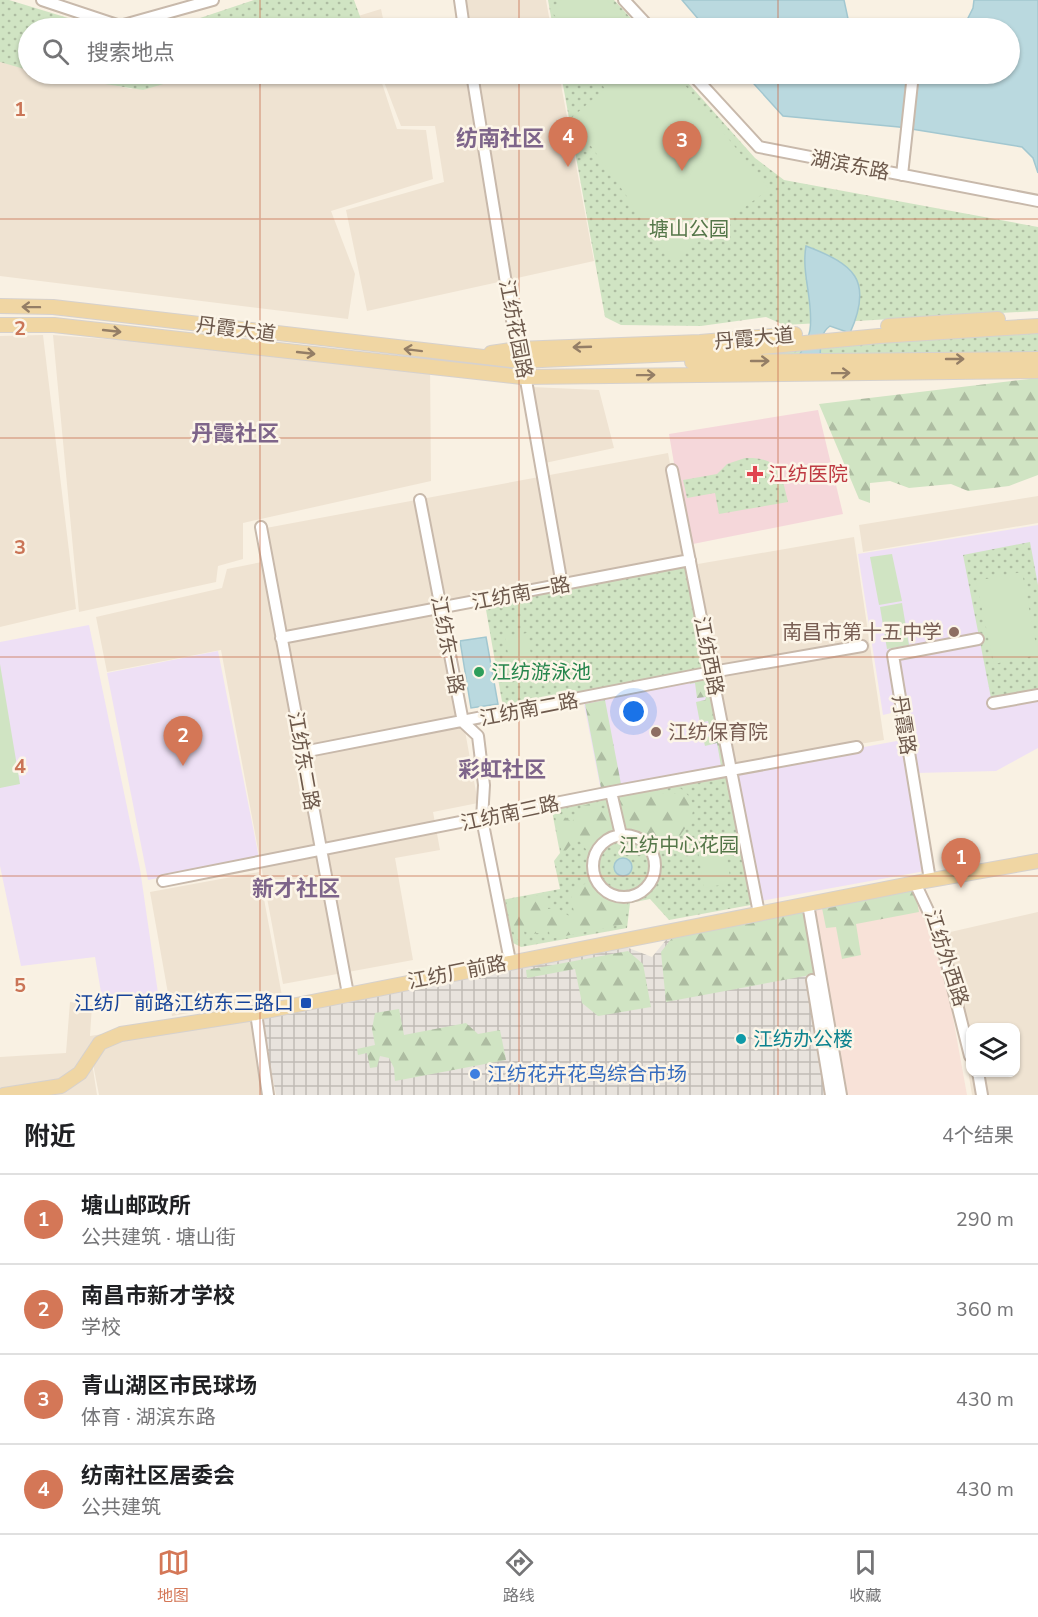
<!DOCTYPE html>
<html lang="zh">
<meta charset="utf-8">
<style>
body{margin:0;font-family:"Nunito Sans","Noto Sans SC",sans-serif;background:#f2f2f2;color:#202124}
.controls{position:absolute;right:18px;bottom:18px;display:grid;overflow:hidden;border-radius:12px;box-shadow:0 2px 4px #0004}
.controls button{width:54px;height:54px;display:grid;place-items:center;padding:0;border:0;border-bottom:2px solid #e0e0e0;background:#fff;color:#202124;font:30px sans-serif}
.you{position:absolute;left:634px;top:712px;width:21px;height:21px;margin:-15px;border:4px solid #fff;border-radius:50%;background:#1a73e8;box-shadow:0 0 0 9px #1a73e833}
.badge{display:grid;place-items:center;width:39px;height:39px;border-radius:50%;background:#d47757;color:#fff;font-size:20px;font-weight:700}
.pin{position:absolute;translate:-50% -50px;filter:drop-shadow(0 2px 3px #0008)}
.pin::after{content:'';position:absolute;top:32px;width:21px;height:18px;background:inherit;clip-path:polygon(0 0,100% 0,50% 100%)}
.list{margin:0;padding:0;list-style:none}
h2{display:flex;justify-content:space-between;align-items:center;height:78px;margin:0;padding:0 24px;font-size:26px}
h2 small{font-size:20px;font-weight:400;color:#757577}
.list li{display:grid;grid-template-columns:39px 1fr auto;gap:18px;align-items:center;box-sizing:border-box;height:90px;padding:0 24px;border-top:2px solid #e0e0e0}
.list b{display:block;font-size:22px;white-space:nowrap}
.list p{margin:0;font-size:20px;white-space:nowrap;color:#757577}
.list em{font-size:20px;font-style:normal;color:#757577}
.icon{flex:none;width:33px;height:33px;fill:none;stroke:currentColor;stroke-width:2;stroke-linecap:round;stroke-linejoin:round}
.map{position:relative;flex:none;width:1038px;height:1095px;overflow:hidden}
.search{position:absolute;background:#fff;box-shadow:0 2px 4px #0004;left:18px;right:18px;top:18px;height:66px;display:flex;align-items:center;gap:15px;box-sizing:border-box;padding:0 21px;border-radius:33px;color:#757577;font-size:22px}
.sheet{height:438px;background:#fff}
nav{display:flex;justify-content:space-around;align-items:center;box-sizing:border-box;height:84px;border-top:2px solid #e0e0e0;background:#fff;font-size:16px;color:#757577}
nav a{display:grid;justify-items:center;gap:3px}
nav .on{color:#d47757}
.map>svg:first-child{display:block}
</style>
<div class="map">
<svg width="1038" height="1095" viewBox="0 0 1038 1095">
<defs>
<pattern id="industrial-grid" width="8" height="8" patternUnits="userSpaceOnUse" patternTransform="scale(1.5)"><rect width="8" height="8" fill="#e8e3dd"/><path d="M0 4h8M4 0v8" fill="none" stroke="#c0bbb5"/></pattern>
<pattern id="green-dots" width="8" height="8" patternUnits="userSpaceOnUse" patternTransform="scale(1.5)"><rect width="8" height="8" fill="#d0e4c3"/><path d="M2 2h.1M6 6h.1" fill="none" stroke="#adbca1" stroke-width="1.8" stroke-linecap="round"/></pattern>
<pattern id="forest-firs" width="22" height="20" patternUnits="userSpaceOnUse" patternTransform="scale(1.5)"><rect width="22" height="20" fill="#d0e4c3"/><path d="M5 1l3.5 6h-7zM16 11l3.5 6h-7z" fill="#adbca1"/></pattern>
</defs>
<rect width="100%" height="100%" fill="#f9f1e3"/>
<path fill="#efe3d2" fill-rule="evenodd" d="M457,0H546L551,28H459Z
M381,9L385,28H319Z
M0,59L28,65V74H64L131,89L178,74H379L397,129L426,130L433,179L331,211L355,274L348,319L0,276Z
M381,74H559L594,261L367,311L346,210L444,182L435,126H401Z
M43,335L76,609L0,627V336Z
M53,335L430,364L431,481L243,523V559L218,566L216,582L79,612Z
M531,387L599,390L614,448L545,463Z
M668,453L687,556L285,631L266,528Z
M1038,496V523L863,552L859,525Z
M854,537L884,740L732,765L698,564Z
M262,562L276,634L442,603L478,803L433,812L440,850L395,858L413,960L283,984L221,650L107,672L96,617L222,588L227,569Z
M259,872L282,996L172,1016L150,892Z
M1038,912V1095H972L946,933ZM970,1028H1016V1072H970Z
M70,1002L92,1005L90,1036L250,1011L262,1095H99L89,1043L97,1095H0V1057L66,1053Z"/>
<path fill="#f8e2d8" d="M918,890L933,948L943,962L967,1095H846L815,907Z"/>
<path fill="url(#industrial-grid)" d="M806,910L836,1095H276L261,1018L621,945L652,957L670,935Z"/>
<path fill="#eee0f5" d="M1038,525V748L996,771L916,773L904,710L883,715L858,554Z
M89,625L140,869L158,993L102,998L95,957L21,966L0,866V642Z
M218,651L259,858L148,880L107,673Z
M711,674L728,766L601,791L583,699Z
M902,740L925,871L761,901L735,771Z"/>
<path fill="#f5d7da" d="M818,410L843,514L688,545L669,434Z"/>
<path fill="url(#green-dots)" d="M0,0H9L101,28H28V70L0,62Z
M254,0H354L362,22L342,28H170Z
M548,0H614L640,28H553Z
M42,74H197L143,90Z
M561,74H680L755,158L784,180L1038,227V311L784,325L766,317L701,326L621,325L605,317Z
M1038,332V352L691,357Z
M745,458C779,457 781,472 788,502L719,514L715,493L687,498L683,480L717,474L727,464Z
M1030,542L1038,585V689L991,698L963,555Z
M690,560L712,672L504,713L485,604Z
M729,772L756,904L669,920L650,899L630,903L627,928L521,947L513,943L502,900L560,889L554,861L560,853L551,806Z"/>
<path fill="url(#forest-firs)" d="M1038,378V475L1009,486L968,491L951,484L909,488L890,481L870,483V503L859,499L819,404Z
M709,675L727,765L721,766L717,743L705,746L703,738L711,736L708,721L700,723L696,702L705,700L706,697L697,698L695,683L690,684L689,679Z
M605,700L621,784L601,788L585,704Z
M680,788C709,809 682,829 672,848C655,846 639,836 623,830L615,796L640,792L675,794Z
M593,803L610,813L613,832L589,853L577,838L562,855L554,810L572,822L582,806Z
M590,880L604,897L627,902L625,924L550,939L549,931L533,934L524,931L526,943L521,944L514,934L506,901L545,894L548,909L557,908L575,920L571,894Z
M914,886L919,912L856,924L861,955L842,959L836,927L826,928L821,903Z
M805,911L816,974L666,1002L661,952L675,934Z
M628,951L643,964L651,1007L598,1016L582,1003L575,969L527,978L526,970Z
M399,1009L404,1035L466,1023L478,1034L500,1030L506,1060L395,1081L394,1068L389,1058L380,1056L377,1067L370,1068L367,1053L358,1055L357,1049L375,1045L372,1029L375,1013Z"/>
<path fill="#d0e4c3" d="M562,0H607L628,28H564L550,9Z
M595,74H676L769,189L673,261L571,118L605,89Z
M892,554L902,601L879,605L870,557Z
M1022,572L1038,655L994,664L976,581Z
M902,603L909,645L887,649L880,607Z
M527,633L534,671L512,675L505,637Z
M0,664L20,784L0,788Z
M724,841L731,883L704,888L697,845Z"/>
<path fill="#bad9df" stroke="#a2c7d0" stroke-width="1.5" d="M682,0H844L850,28H706Z
M974,0H1038V173L1033,158L1022,147L899,127L783,116L745,74H1010V28H963L973,8Z
M806,246C853,264 874,279 850,333L830,326C819,334 821,346 820,358L794,364C800,354 808,342 810,330C814,302 801,274 806,246Z
M486,637L498,704L471,708L460,641Z
M614 867a9 9 0 1 1 18 0a9 9 0 1 1-18 0Z"/>
<g fill="none" stroke-linecap="round" stroke-linejoin="round">
<defs>
<path id="minor" d="M42,0L120,26L213,0
M460,0L464,28
M624,0L650,28
M472,74L519,363L524,369L562,585
M692,74L759,147L1038,201
M902,175L913,74
M672,470L759,913
M420,500L463,722L478,736L484,785L482,819L510,961
M261,527L348,994
M281,638L690,560
M993,703L1038,695
M303,752L712,672L862,646
M611,792L621,835
M593 866a31 31 0 1 1 62 0a31 31 0 1 1-62 0Z
M930,880L893,655L978,639
M163,881L611,792L857,747
M915,883L940,936L970,1056
M808,904L841,1095
M812,980L831,1095
M256,1013L268,1095
M978,1072L982,1095"/>
<path id="major" d="M0,306L53,307L519,361L699,353L879,336L1038,326
M0,325H54L522,377L1038,371
M888,326L998,319
M491,353L517,349L700,342L795,334
M692,362L1038,359
M4,1095L61,1086L80,1073L100,1043L121,1034L256,1013L920,882L1038,861"/>
</defs>
<use href="#minor" stroke="#c8b9ab" stroke-width="14"/>
<use href="#major" stroke="#d6d1cd" stroke-width="16"/>
<use href="#minor" stroke="#fff" stroke-width="10"/>
<use href="#major" stroke="#f0d6a3" stroke-width="14"/>
</g>
<defs><path id="oneway-shaft" d="M-6 0H5M1.5-3L5.5 0L1.5 3" fill="none" stroke-width="1.6" stroke-linecap="round" stroke-linejoin="round" transform="scale(1.5)"/></defs>
<g stroke="#947e66">
<use href="#oneway-shaft" transform="translate(31 307) rotate(-179)"/>
<use href="#oneway-shaft" transform="translate(112 331) rotate(6)"/>
<use href="#oneway-shaft" transform="translate(582 347) rotate(178)"/>
<use href="#oneway-shaft" transform="translate(413 350) rotate(-173)"/>
<use href="#oneway-shaft" transform="translate(306 353) rotate(6)"/>
<use href="#oneway-shaft" transform="translate(955 359)"/>
<use href="#oneway-shaft" transform="translate(760 361)"/>
<use href="#oneway-shaft" transform="translate(841 373) rotate(-1)"/>
<use href="#oneway-shaft" transform="translate(646 375) rotate(-1)"/>
</g>
<path fill="none" stroke="#ca7456" stroke-width="1.5" stroke-opacity="0.55" d="M260,0V28M519,0V28M778,0V28M260,74V1095M519,74V1095M778,74V1095M0,219H1038M0,438H1038M0,657H1038M0,876H1038"/>
<path fill="#e0444e" stroke="#fcf5e8" stroke-width="2" d="M752 465h6v6h6v6h-6v6h-6v-6h-6v-6h6z"/>
<g fill="#8d6e63" stroke="#fcf5e8" stroke-width="2">
<circle cx="954" cy="632" r="6"/>
<circle cx="656" cy="732" r="6"/>
</g>
<circle fill="#2e9e5b" stroke="#fcf5e8" stroke-width="2" cx="479" cy="672" r="6"/>
<rect fill="#1a4fb4" stroke="#fcf5e8" stroke-width="2" x="300" y="997" width="12" height="12" rx="3"/>
<circle fill="#0f9aa8" stroke="#fcf5e8" stroke-width="2" cx="741" cy="1039" r="6"/>
<circle fill="#3f7fe0" stroke="#fcf5e8" stroke-width="2" cx="475" cy="1074" r="6"/>
<g text-anchor="middle" stroke-width="5" stroke-linejoin="round" paint-order="stroke">
<g font-size="20" fill="#6d594c" stroke="#fcf5e8">
<text transform="translate(850 165) rotate(11)" y="7">湖滨东路</text>
<text transform="translate(236 329) rotate(7)" y="7">丹霞大道</text>
<text transform="translate(516 329) rotate(79)" y="7">江纺花园路</text>
<text transform="translate(754 338) rotate(-5)" y="7">丹霞大道</text>
<text transform="translate(521 593) rotate(-11)" y="7">江纺南一路</text>
<text transform="translate(448 645) rotate(79)" y="7">江纺东一路</text>
<text transform="translate(709 656) rotate(79)" y="7">江纺西路</text>
<text transform="translate(529 709) rotate(-11)" y="7">江纺南二路</text>
<text transform="translate(904 725) rotate(81)" y="7">丹霞路</text>
<text transform="translate(304 761) rotate(80)" y="7">江纺东二路</text>
<text transform="translate(510 813) rotate(-12)" y="7">江纺南三路</text>
<text transform="translate(947 958) rotate(72)" y="7">江纺外西路</text>
<text transform="translate(457 972) rotate(-11)" y="7">江纺厂前路</text>
</g>
<g font-size="20" fill="#557749" stroke="#fcf5e8">
<text x="689" y="236">塘山公园</text>
<text x="679" y="852">江纺中心花园</text>
</g>
<g font-size="20" fill="#be3a42" stroke="#fcf5e8" text-anchor="start">
<text x="768" y="481">江纺医院</text>
</g>
<g font-size="20" fill="#785e54" stroke="#fcf5e8" text-anchor="end">
<text x="942" y="639">南昌市第十五中学</text>
<text x="668" y="739" text-anchor="start">江纺保育院</text>
</g>
<g font-size="20" fill="#27864d" stroke="#fcf5e8" text-anchor="start">
<text x="491" y="679">江纺游泳池</text>
</g>
<g font-size="20" fill="#164399" stroke="#fcf5e8" text-anchor="end">
<text x="294" y="1010">江纺厂前路江纺东三路口</text>
</g>
<g font-size="20" fill="#0d838f" stroke="#fcf5e8" text-anchor="start">
<text x="753" y="1046">江纺办公楼</text>
</g>
<g font-size="20" fill="#366cbe" stroke="#fcf5e8" text-anchor="start">
<text x="487" y="1081">江纺花卉花鸟综合市场</text>
</g>
<g font-size="22" font-weight="bold" fill="#7e658a" stroke="#fcf5e8">
<text x="500" y="146">纺南社区</text>
<text x="235" y="441">丹霞社区</text>
<text x="502" y="777">彩虹社区</text>
<text x="296" y="896">新才社区</text>
</g>
</g>
<g font-size="20" text-anchor="middle" font-weight="bold" fill="#ca7456" stroke="#fcf5e8" stroke-width="5" stroke-linejoin="round" paint-order="stroke">
<text x="20" y="116">1</text>
<text x="20" y="335">2</text>
<text x="20" y="554">3</text>
<text x="20" y="773">4</text>
<text x="20" y="992">5</text>
</g>
</svg>
<div class="controls">
<button><svg class="icon" aria-label="layers" viewBox="0 0 24 24"><path d="M12 4l9 5-9 5-9-5zM3 14l9 5 9-5"/></svg></button>
</div>
<div class="you"></div>
<div class="pin badge" style="left:961px;top:888px">1</div>
<div class="pin badge" style="left:183px;top:766px">2</div>
<div class="pin badge" style="left:682px;top:171px">3</div>
<div class="pin badge" style="left:568px;top:167px">4</div>
<div class="search"><svg class="icon" aria-label="search" viewBox="0 0 24 24"><circle cx="10" cy="10" r="6"/><path d="M15 15l6 6"/></svg>搜索地点</div>
</div>
<section class="sheet">
<h2>附近<small>4个结果</small></h2>
<ul class="list">
<li><span class="badge">1</span><div><b>塘山邮政所</b><p>公共建筑 · 塘山街</p></div><em>290 m</em></li>
<li><span class="badge">2</span><div><b>南昌市新才学校</b><p>学校</p></div><em>360 m</em></li>
<li><span class="badge">3</span><div><b>青山湖区市民球场</b><p>体育 · 湖滨东路</p></div><em>430 m</em></li>
<li><span class="badge">4</span><div><b>纺南社区居委会</b><p>公共建筑</p></div><em>430 m</em></li>
</ul>
</section>
<nav>
<a class="on"><svg class="icon" aria-label="map" viewBox="0 0 24 24"><path d="M3 6l6-2 6 2 6-2v14l-6 2-6-2-6 2zM9 4v14M15 6v14"/></svg>地图</a>
<a><svg class="icon" aria-label="directions" viewBox="0 0 24 24"><path d="M12 3l9 9-9 9-9-9zM9 14v-3h6M13 9l2 2-2 2"/></svg>路线</a>
<a><svg class="icon" aria-label="saved" viewBox="0 0 24 24"><path d="M7 4h10v16l-5-4-5 4z"/></svg>收藏</a>
</nav>
